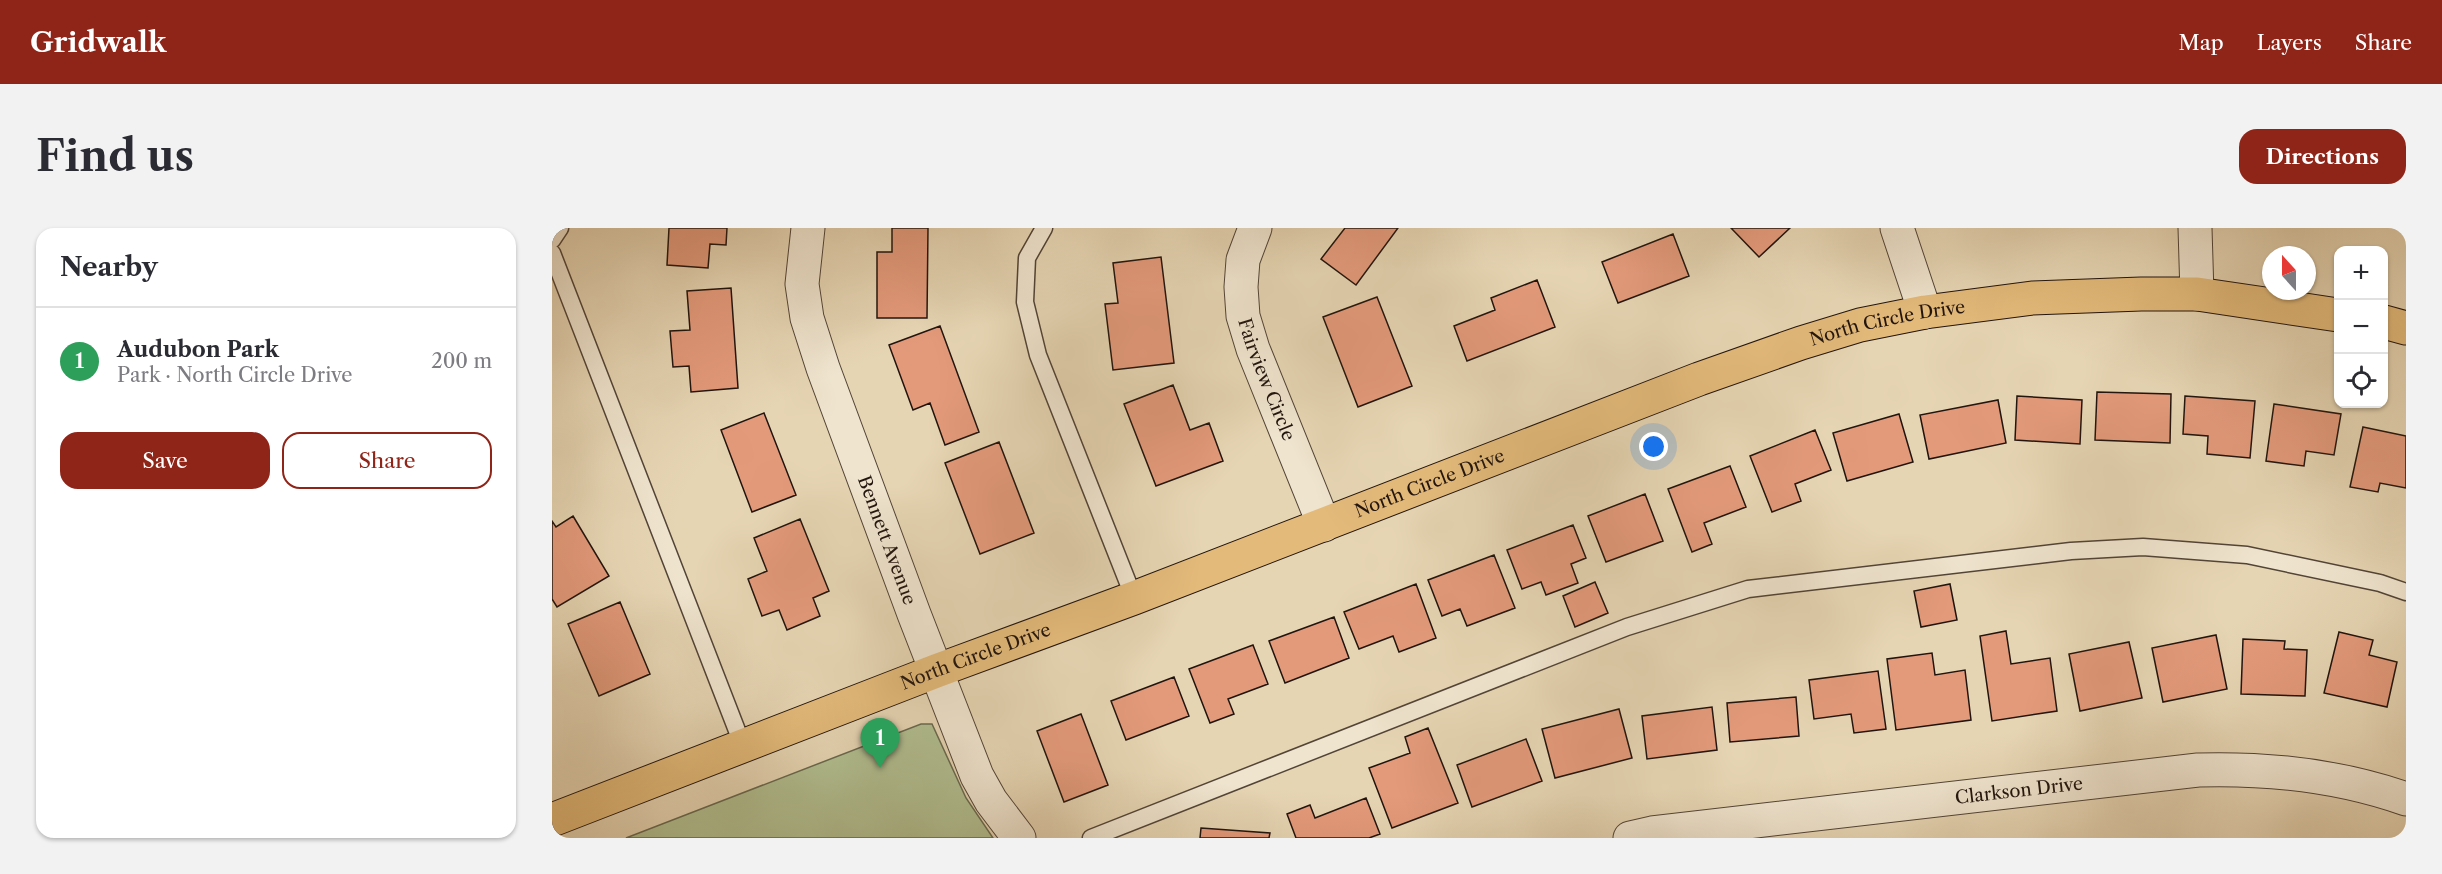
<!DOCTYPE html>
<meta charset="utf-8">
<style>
body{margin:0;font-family:"Libre Caslon Text",serif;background:#f2f2f3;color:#2b2b33}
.controls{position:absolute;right:18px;top:18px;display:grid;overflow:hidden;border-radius:12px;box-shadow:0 2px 4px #0004}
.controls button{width:54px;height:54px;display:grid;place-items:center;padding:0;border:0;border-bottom:2px solid #e1e1e2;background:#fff;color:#2b2b33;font:30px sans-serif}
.compass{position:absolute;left:1710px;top:18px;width:54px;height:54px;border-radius:50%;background:#fff;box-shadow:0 2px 4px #0004;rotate:339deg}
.you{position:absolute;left:1102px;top:219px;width:21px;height:21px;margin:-15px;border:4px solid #fff;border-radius:50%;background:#1a73e8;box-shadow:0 0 0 9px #1a73e833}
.badge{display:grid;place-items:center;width:39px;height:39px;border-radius:50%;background:#8f2418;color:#fff;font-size:20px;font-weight:700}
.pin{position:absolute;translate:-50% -50px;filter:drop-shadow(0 2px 3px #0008)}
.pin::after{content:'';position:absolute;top:32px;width:21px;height:18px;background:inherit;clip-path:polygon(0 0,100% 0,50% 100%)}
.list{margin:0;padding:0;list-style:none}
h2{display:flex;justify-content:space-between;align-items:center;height:78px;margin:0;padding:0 24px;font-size:26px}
h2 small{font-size:20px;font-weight:400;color:#7c7c81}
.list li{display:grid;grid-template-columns:39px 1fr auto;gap:18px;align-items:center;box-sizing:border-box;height:108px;padding:0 24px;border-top:2px solid #e1e1e2}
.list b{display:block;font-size:22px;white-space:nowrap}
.list p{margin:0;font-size:20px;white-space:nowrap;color:#7c7c81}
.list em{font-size:20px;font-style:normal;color:#7c7c81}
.actions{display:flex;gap:12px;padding:18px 24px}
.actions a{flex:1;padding:14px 0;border:2px solid #8f2418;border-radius:18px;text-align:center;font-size:21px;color:#8f2418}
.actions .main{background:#8f2418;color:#fff}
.icon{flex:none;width:33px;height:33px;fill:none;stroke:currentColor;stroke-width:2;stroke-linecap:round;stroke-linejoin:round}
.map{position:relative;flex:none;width:1854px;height:610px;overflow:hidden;border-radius:18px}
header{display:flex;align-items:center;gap:36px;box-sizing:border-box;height:84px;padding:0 30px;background:#8f2418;color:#fff}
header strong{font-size:28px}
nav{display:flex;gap:33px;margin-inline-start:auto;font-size:21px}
.intro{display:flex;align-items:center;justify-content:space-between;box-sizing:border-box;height:144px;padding:0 36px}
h1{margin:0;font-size:42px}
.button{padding:15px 27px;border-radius:18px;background:#8f2418;color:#fff;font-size:21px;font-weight:700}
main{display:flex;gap:36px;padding:0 36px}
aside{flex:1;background:#fff;border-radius:18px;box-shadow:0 2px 4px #0004}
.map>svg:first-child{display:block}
</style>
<header>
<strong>Gridwalk</strong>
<nav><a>Map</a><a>Layers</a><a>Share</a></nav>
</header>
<div class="intro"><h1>Find us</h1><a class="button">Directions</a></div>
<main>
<aside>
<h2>Nearby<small></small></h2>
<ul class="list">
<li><span class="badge" style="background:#2e9e5b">1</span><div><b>Audubon Park</b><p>Park · North Circle Drive</p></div><em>200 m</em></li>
</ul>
<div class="actions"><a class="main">Save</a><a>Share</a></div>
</aside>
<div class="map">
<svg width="1854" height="610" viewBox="0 0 1854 610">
<rect width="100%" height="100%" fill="#e6d5b3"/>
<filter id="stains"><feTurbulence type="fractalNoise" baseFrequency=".00333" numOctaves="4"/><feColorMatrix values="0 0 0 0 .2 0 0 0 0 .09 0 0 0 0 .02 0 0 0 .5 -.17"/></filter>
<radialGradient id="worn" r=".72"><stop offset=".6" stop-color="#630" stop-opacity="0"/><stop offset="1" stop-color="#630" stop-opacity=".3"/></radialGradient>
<path fill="#b1be90" stroke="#69694f" stroke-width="1.5" d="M369,496H380L414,570L441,610H74Z"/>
<path fill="#e39a7b" stroke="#21140e" stroke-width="1.5" d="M117,0H175L174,17L158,16L156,40L115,37Z
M340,0H376L375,90H325V24H340Z
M793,0H846L804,57L769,31Z
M1179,0H1238L1207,29Z
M1121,6L1137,48L1066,75L1050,34Z
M609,29L622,135L561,142L553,76L566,75L561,35Z
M985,52L1003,99L915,133L902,98L943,82L939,70Z
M179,60L186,160L139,164L137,138L121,139L118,103L138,102L135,63Z
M825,69L860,158L806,179L771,89Z
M388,98L427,204L393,217L378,175L361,182L337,117Z
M621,157L638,202L657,195L671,233L604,258L572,176Z
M1545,164L1619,166L1618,215L1543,212Z
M1465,168L1530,172L1528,216L1463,212Z
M1633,168L1703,173L1698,230L1655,226L1656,208L1631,206Z
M1446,172L1454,215L1377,231L1368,187Z
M1722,176L1789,186L1782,227L1754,223L1752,238L1714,233Z
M212,185L244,267L200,284L169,202Z
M1347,186L1361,234L1295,253L1281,205Z
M1811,199L1854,208V260L1828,255L1826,264L1798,259Z
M1263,202L1279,242L1243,256L1249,273L1220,284L1198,228Z
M447,214L482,305L428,326L393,235Z
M1178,238L1194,279L1152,295L1160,316L1140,324L1116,261Z
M1093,266L1111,313L1054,334L1036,288Z
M21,288L57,348L5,379L0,371V293L4,299Z
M248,291L277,363L261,370L268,388L235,402L227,382L210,388L196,351L215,343L202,310Z
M1021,297L1034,330L1019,336L1026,355L994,367L989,354L970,361L955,322Z
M942,327L963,380L915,398L908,381L890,388L876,352Z
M1043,354L1056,385L1023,399L1011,368Z
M864,356L884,410L847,424L841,408L807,421L792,384Z
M1398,356L1405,392L1369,399L1362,363Z
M68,374L98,446L47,468L16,396Z
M782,389L797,430L733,455L717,413Z
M1454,403L1459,436L1498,430L1505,483L1440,493L1428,408Z
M1787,404L1821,412L1817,427L1845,434L1835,479L1772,465Z
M1664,407L1675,461L1611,474L1600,420Z
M1691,411L1733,413L1732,421L1755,422L1753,468L1689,466Z
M1577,414L1590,470L1528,483L1517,426Z
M701,417L716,456L676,471L682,486L658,495L637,441Z
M1380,425L1383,447L1413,442L1419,492L1344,502L1335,431Z
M1326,443L1334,501L1302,505L1299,486L1262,491L1257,452Z
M622,449L637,488L574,512L559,473Z
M1244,469L1247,508L1178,514L1175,475Z
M1160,479L1165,522L1095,531L1090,488Z
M1067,481L1080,530L1003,550L990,501Z
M529,486L556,557L512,574L485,503Z
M876,500L906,575L840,600L817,540L858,525L853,509Z
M974,511L990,553L920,579L905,537Z
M814,570L828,606L817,610H744L735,586L758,577L763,590Z
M649,600L718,605L717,610H648Z"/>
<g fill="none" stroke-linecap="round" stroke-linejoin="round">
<defs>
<path id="service" d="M492,0L475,30L473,74L486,127L582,370
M0,12L8,0
M0,25L191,518
M539,610L1075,399L1196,361L1519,323L1591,319L1695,327L1828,355L1854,364"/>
<g id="minor">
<path id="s1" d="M256,0L250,56L255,90L271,140L362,386L425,548L439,573L467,610"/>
<path id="s2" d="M703,0L691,32L689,59L691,88L701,121L772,297"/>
<path d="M1345,0L1373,84"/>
<path d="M1643,0L1645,66"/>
<path id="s3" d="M1078,610L1100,605L1646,542C1718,540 1786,547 1854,571"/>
</g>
<g id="primary">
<path d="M1832,94L1854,100"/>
<path id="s4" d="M0,592L384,443L582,370L1147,151L1249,115L1308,97L1373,84L1480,70L1589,66H1645L1786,87"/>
</g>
</defs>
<use href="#service" stroke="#524437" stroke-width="19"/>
<use href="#minor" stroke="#524437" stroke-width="35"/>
<use href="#primary" stroke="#21140e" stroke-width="35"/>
<use href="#service" stroke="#efe4ce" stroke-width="16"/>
<use href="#minor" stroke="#efe4ce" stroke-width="33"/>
<use href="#primary" stroke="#e3ba7a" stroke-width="33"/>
</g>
<g text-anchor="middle" stroke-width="6" stroke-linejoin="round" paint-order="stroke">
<g font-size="18" fill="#21140e" stroke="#efe4ce">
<text dy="6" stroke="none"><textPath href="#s4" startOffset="1426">North Circle Drive</textPath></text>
<text dy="6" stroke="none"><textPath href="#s2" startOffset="158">Fairview Circle</textPath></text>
<text dy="6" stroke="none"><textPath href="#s4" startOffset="940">North Circle Drive</textPath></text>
<text dy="6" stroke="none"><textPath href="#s1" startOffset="327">Bennett Avenue</textPath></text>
<text dy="6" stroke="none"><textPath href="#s4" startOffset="454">North Circle Drive</textPath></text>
<text dy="6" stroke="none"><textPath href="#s3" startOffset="392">Clarkson Drive</textPath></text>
</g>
</g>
<rect width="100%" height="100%" filter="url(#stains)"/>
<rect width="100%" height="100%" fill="url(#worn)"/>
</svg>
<div class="controls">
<button>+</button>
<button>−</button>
<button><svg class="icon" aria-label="locate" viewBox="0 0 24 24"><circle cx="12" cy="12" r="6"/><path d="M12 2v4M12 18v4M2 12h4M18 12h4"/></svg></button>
</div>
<svg class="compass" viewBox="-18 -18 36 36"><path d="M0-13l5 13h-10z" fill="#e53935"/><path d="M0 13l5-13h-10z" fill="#7c7c81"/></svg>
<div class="you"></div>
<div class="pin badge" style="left:328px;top:540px;background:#2e9e5b">1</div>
</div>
</main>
